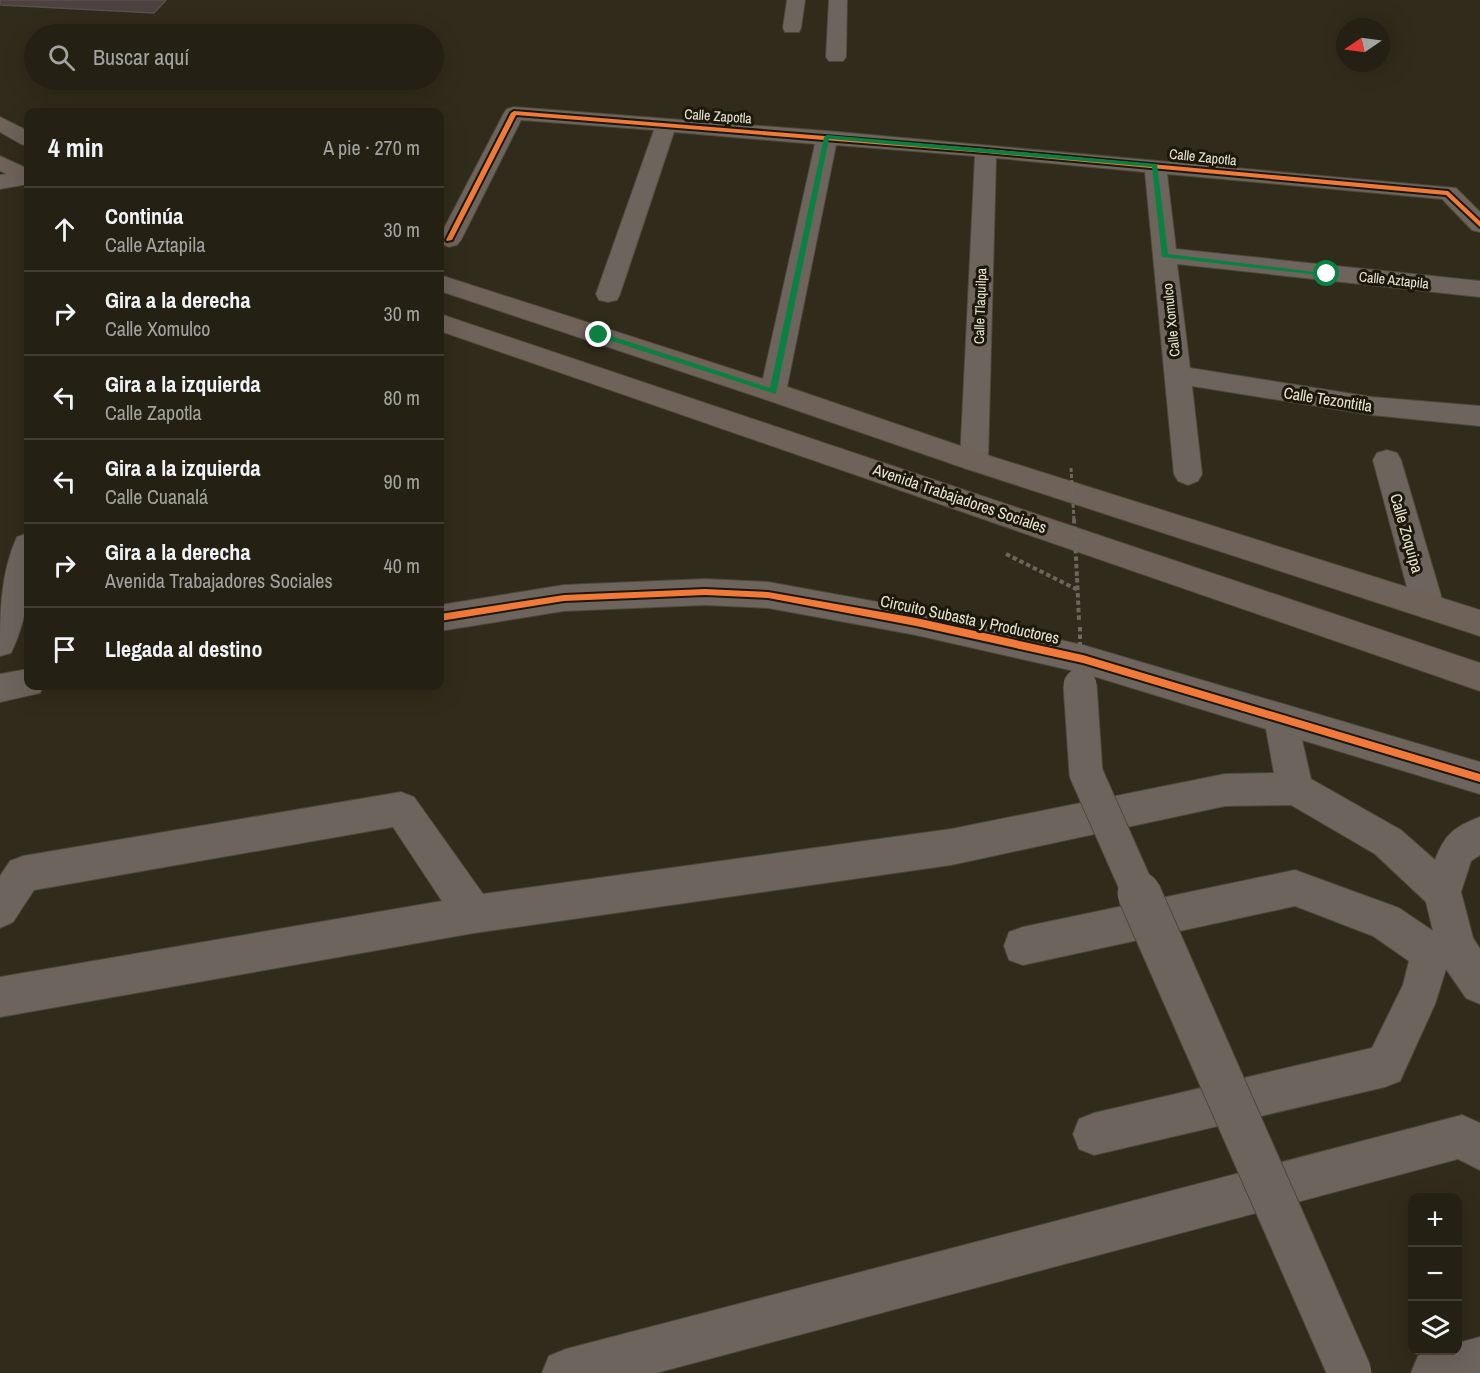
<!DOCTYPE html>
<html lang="es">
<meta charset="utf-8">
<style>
body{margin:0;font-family:"Archivo Narrow",sans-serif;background:#302d22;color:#f1f3f6}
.controls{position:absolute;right:18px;bottom:18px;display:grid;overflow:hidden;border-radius:12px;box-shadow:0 6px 24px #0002}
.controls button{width:54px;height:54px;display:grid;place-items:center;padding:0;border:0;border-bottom:2px solid #413e34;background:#242014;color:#f1f3f6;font:30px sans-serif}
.compass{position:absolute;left:1336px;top:18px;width:54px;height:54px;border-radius:50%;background:#242014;box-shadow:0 6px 24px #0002;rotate:257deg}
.stop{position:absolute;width:18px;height:18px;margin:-14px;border:4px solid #0b8043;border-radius:50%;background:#fff}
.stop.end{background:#0b8043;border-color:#fff;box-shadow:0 2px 6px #0008}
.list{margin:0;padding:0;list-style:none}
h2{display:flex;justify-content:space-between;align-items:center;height:78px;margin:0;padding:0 24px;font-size:26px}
h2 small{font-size:20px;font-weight:400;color:#a3a3a0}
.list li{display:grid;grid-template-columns:39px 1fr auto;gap:18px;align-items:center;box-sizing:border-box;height:84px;padding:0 24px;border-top:2px solid #413e34}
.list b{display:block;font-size:22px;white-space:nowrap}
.list p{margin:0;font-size:20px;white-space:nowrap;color:#a3a3a0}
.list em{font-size:20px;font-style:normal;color:#a3a3a0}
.icon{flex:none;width:33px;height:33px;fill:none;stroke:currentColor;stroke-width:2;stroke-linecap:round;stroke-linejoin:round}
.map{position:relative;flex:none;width:1480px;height:1373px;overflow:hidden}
.search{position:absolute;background:#242014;box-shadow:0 6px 24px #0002;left:24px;top:24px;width:420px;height:66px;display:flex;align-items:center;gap:15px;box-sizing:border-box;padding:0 21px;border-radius:33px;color:#a3a3a0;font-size:22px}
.panel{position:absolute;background:#242014;box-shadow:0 6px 24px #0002;left:24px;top:108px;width:420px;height:582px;border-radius:12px}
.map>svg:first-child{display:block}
</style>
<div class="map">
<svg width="1480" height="1373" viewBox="0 0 1480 1373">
<rect width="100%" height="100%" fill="#302b1a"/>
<path fill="#4d4141" stroke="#584f4c" stroke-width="1.5" d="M0,0H166L154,13L0,5Z"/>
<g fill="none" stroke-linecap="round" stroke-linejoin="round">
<defs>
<path id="minor" d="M787,0H805L801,28L799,32H785L783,28Z
M829,0H847L846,57L843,61H829L826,57Z
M514,107L827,131L1456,188L1480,212V232L1472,230L1442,199L1167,174L1176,249L1480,281V297L1177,264L1190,368L1372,397L1480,406V426L1372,415L1192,386L1202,474L1198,481L1188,485L1178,481L1174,474L1145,172L996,158L988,461L984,468L974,471L964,468L960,461L975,156L836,145L786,392L782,399L773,401L764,399L760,392L815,144L674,132L620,294L617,300L608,302L599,300L596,294L654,130L521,120L461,240L457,245L449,247L440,243V236L504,113L507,109Z
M28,171V184L0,189V175Z
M1387,450L1397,453L1401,460L1444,606L1439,615L1428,619L1417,615L1412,606L1373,460L1377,453Z
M28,533C32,572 29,617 11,653L0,656C0,615 0,574 17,537Z
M705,579L768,582L916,609L1083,645L1480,762V794L1302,740L1311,779L1401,830L1435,860C1445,834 1454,827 1480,817V855L1471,861L1461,892L1473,938L1480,949V1004L1466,998L1446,969L1435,1004L1400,1081L1385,1087L1094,1155L1079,1149L1073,1134L1079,1119L1094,1113L1372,1048L1403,985L1409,961L1373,936L1295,906L1023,965L1009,960L1004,946L1009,932L1023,927L1295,870L1399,908L1433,931L1426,902L1375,854L1291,805L1225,806L951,865L474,933L0,1017V977L442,901L393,827L34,890L13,922L0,928V876L10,861L23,856L401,792L414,797L483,894L951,829L1225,774L1274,773L1266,729L1083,673L916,635L768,608L705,605L564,611L440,631V605L564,585Z
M28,669V686H43L40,693L0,702V674Z
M1462,1115L1480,1123V1170L1458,1159L656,1373H542L549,1356L566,1349Z
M1480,1337V1373H1411L1418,1356L1431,1350H1458V1343Z"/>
<path id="major" d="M0,117L28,131V146L21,144L0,132Z
M0,156L28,169V183L0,171Z
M440,275L782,385L984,454L1480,610V636L964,468L764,399L440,291Z
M440,314L1480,663V691L440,331Z"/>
</defs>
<use href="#minor" stroke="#4c4839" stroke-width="2"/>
<use href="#major" stroke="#4c4839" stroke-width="2"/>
<path stroke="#6c665d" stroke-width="4" stroke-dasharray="4.5 3" stroke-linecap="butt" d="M1006,554L1078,590
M1077,578L1079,620"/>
<use href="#minor" fill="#6d645d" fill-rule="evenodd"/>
<use href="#major" fill="#6e6259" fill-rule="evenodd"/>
<defs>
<path id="minor-bridge-far1" d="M1080,685L1086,773L1140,895"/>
<path id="minor-bridge" d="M1139,893L1350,1373"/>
</defs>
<use href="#minor-bridge-far1" stroke="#4c4839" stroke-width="35" stroke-linecap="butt"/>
<use href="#minor-bridge" stroke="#4c4839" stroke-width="45" stroke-linecap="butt"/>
<path stroke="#6c665d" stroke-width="3" stroke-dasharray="4 2" stroke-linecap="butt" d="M1071,468L1074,521"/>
<path stroke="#6c665d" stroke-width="4" stroke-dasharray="4.5 3" stroke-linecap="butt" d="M1074,519L1077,578
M1080,627V648"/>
<use href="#minor-bridge-far1" stroke="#6d645d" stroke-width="33"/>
<use href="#minor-bridge" stroke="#6d645d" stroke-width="43"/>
<defs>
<path id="cycleway" d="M514,111L986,149L1448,191L1480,221V227L1446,195L986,153L516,115L452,240L447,241L446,240L511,113Z
M705,589L768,592L916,618L1083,655L1480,774V782L1083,663L916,626L768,598L705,595L564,601L440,621V614L564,595Z"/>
</defs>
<use href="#cycleway" stroke="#1c190c" stroke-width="4"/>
<use href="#cycleway" fill="#f17a3a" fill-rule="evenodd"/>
</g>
<path fill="#0b8043" d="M827,135L1157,164L1168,254L1331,274L1327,276L1162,257L1152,167L829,139L776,394L596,336V333H602L770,388L824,137Z"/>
<g text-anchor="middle" stroke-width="6" stroke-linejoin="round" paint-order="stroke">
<g font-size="14" fill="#e7e4d2" stroke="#1c190c">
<text transform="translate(718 116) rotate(4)" y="5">Calle Zapotla</text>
<text transform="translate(1203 157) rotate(6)" y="5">Calle Zapotla</text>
<text transform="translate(1394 280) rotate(6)" y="5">Calle Aztapila</text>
<text transform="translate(980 306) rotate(-88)" y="5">Calle Tlaquilpa</text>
<text transform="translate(1171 320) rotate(-96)" y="5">Calle Xomulco</text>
</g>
<g font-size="16" fill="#e7e4d2" stroke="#1c190c">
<text transform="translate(1328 399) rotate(9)" y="6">Calle Tezontitla</text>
<text transform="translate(960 498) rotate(19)" y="6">Avenida Trabajadores Sociales</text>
<text transform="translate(1407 533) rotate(74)" y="6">Calle Zoquipa</text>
<text transform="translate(970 619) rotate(12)" y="6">Circuito Subasta y Productores</text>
</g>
</g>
</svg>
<div class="controls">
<button>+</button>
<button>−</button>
<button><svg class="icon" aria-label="layers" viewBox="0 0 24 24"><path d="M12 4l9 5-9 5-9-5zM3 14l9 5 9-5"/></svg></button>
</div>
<svg class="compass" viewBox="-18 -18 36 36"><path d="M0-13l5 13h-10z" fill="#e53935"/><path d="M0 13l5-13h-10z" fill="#a3a3a0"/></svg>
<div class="stop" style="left:1327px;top:274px"></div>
<div class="stop end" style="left:599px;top:335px"></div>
<div class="search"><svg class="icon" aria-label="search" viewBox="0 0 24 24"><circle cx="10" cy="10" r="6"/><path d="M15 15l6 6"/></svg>Buscar aquí</div>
<section class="panel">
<h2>4 min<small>A pie · 270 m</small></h2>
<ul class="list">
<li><svg class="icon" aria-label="ahead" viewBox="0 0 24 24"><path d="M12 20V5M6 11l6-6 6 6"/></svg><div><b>Continúa</b><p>Calle Aztapila</p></div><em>30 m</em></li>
<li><svg class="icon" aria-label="right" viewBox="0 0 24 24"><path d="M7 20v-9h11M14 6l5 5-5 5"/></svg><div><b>Gira a la derecha</b><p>Calle Xomulco</p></div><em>30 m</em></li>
<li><svg class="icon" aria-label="left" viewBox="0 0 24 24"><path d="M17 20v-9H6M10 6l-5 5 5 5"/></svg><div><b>Gira a la izquierda</b><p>Calle Zapotla</p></div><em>80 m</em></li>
<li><svg class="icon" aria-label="left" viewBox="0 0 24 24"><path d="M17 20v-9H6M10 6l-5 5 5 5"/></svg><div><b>Gira a la izquierda</b><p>Calle Cuanalá</p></div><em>90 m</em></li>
<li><svg class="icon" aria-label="right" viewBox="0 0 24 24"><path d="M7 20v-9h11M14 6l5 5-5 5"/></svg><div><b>Gira a la derecha</b><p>Avenida Trabajadores Sociales</p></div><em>40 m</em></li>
<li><svg class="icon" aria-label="arrive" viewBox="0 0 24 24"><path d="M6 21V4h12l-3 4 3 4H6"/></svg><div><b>Llegada al destino</b></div></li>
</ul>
</section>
</div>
